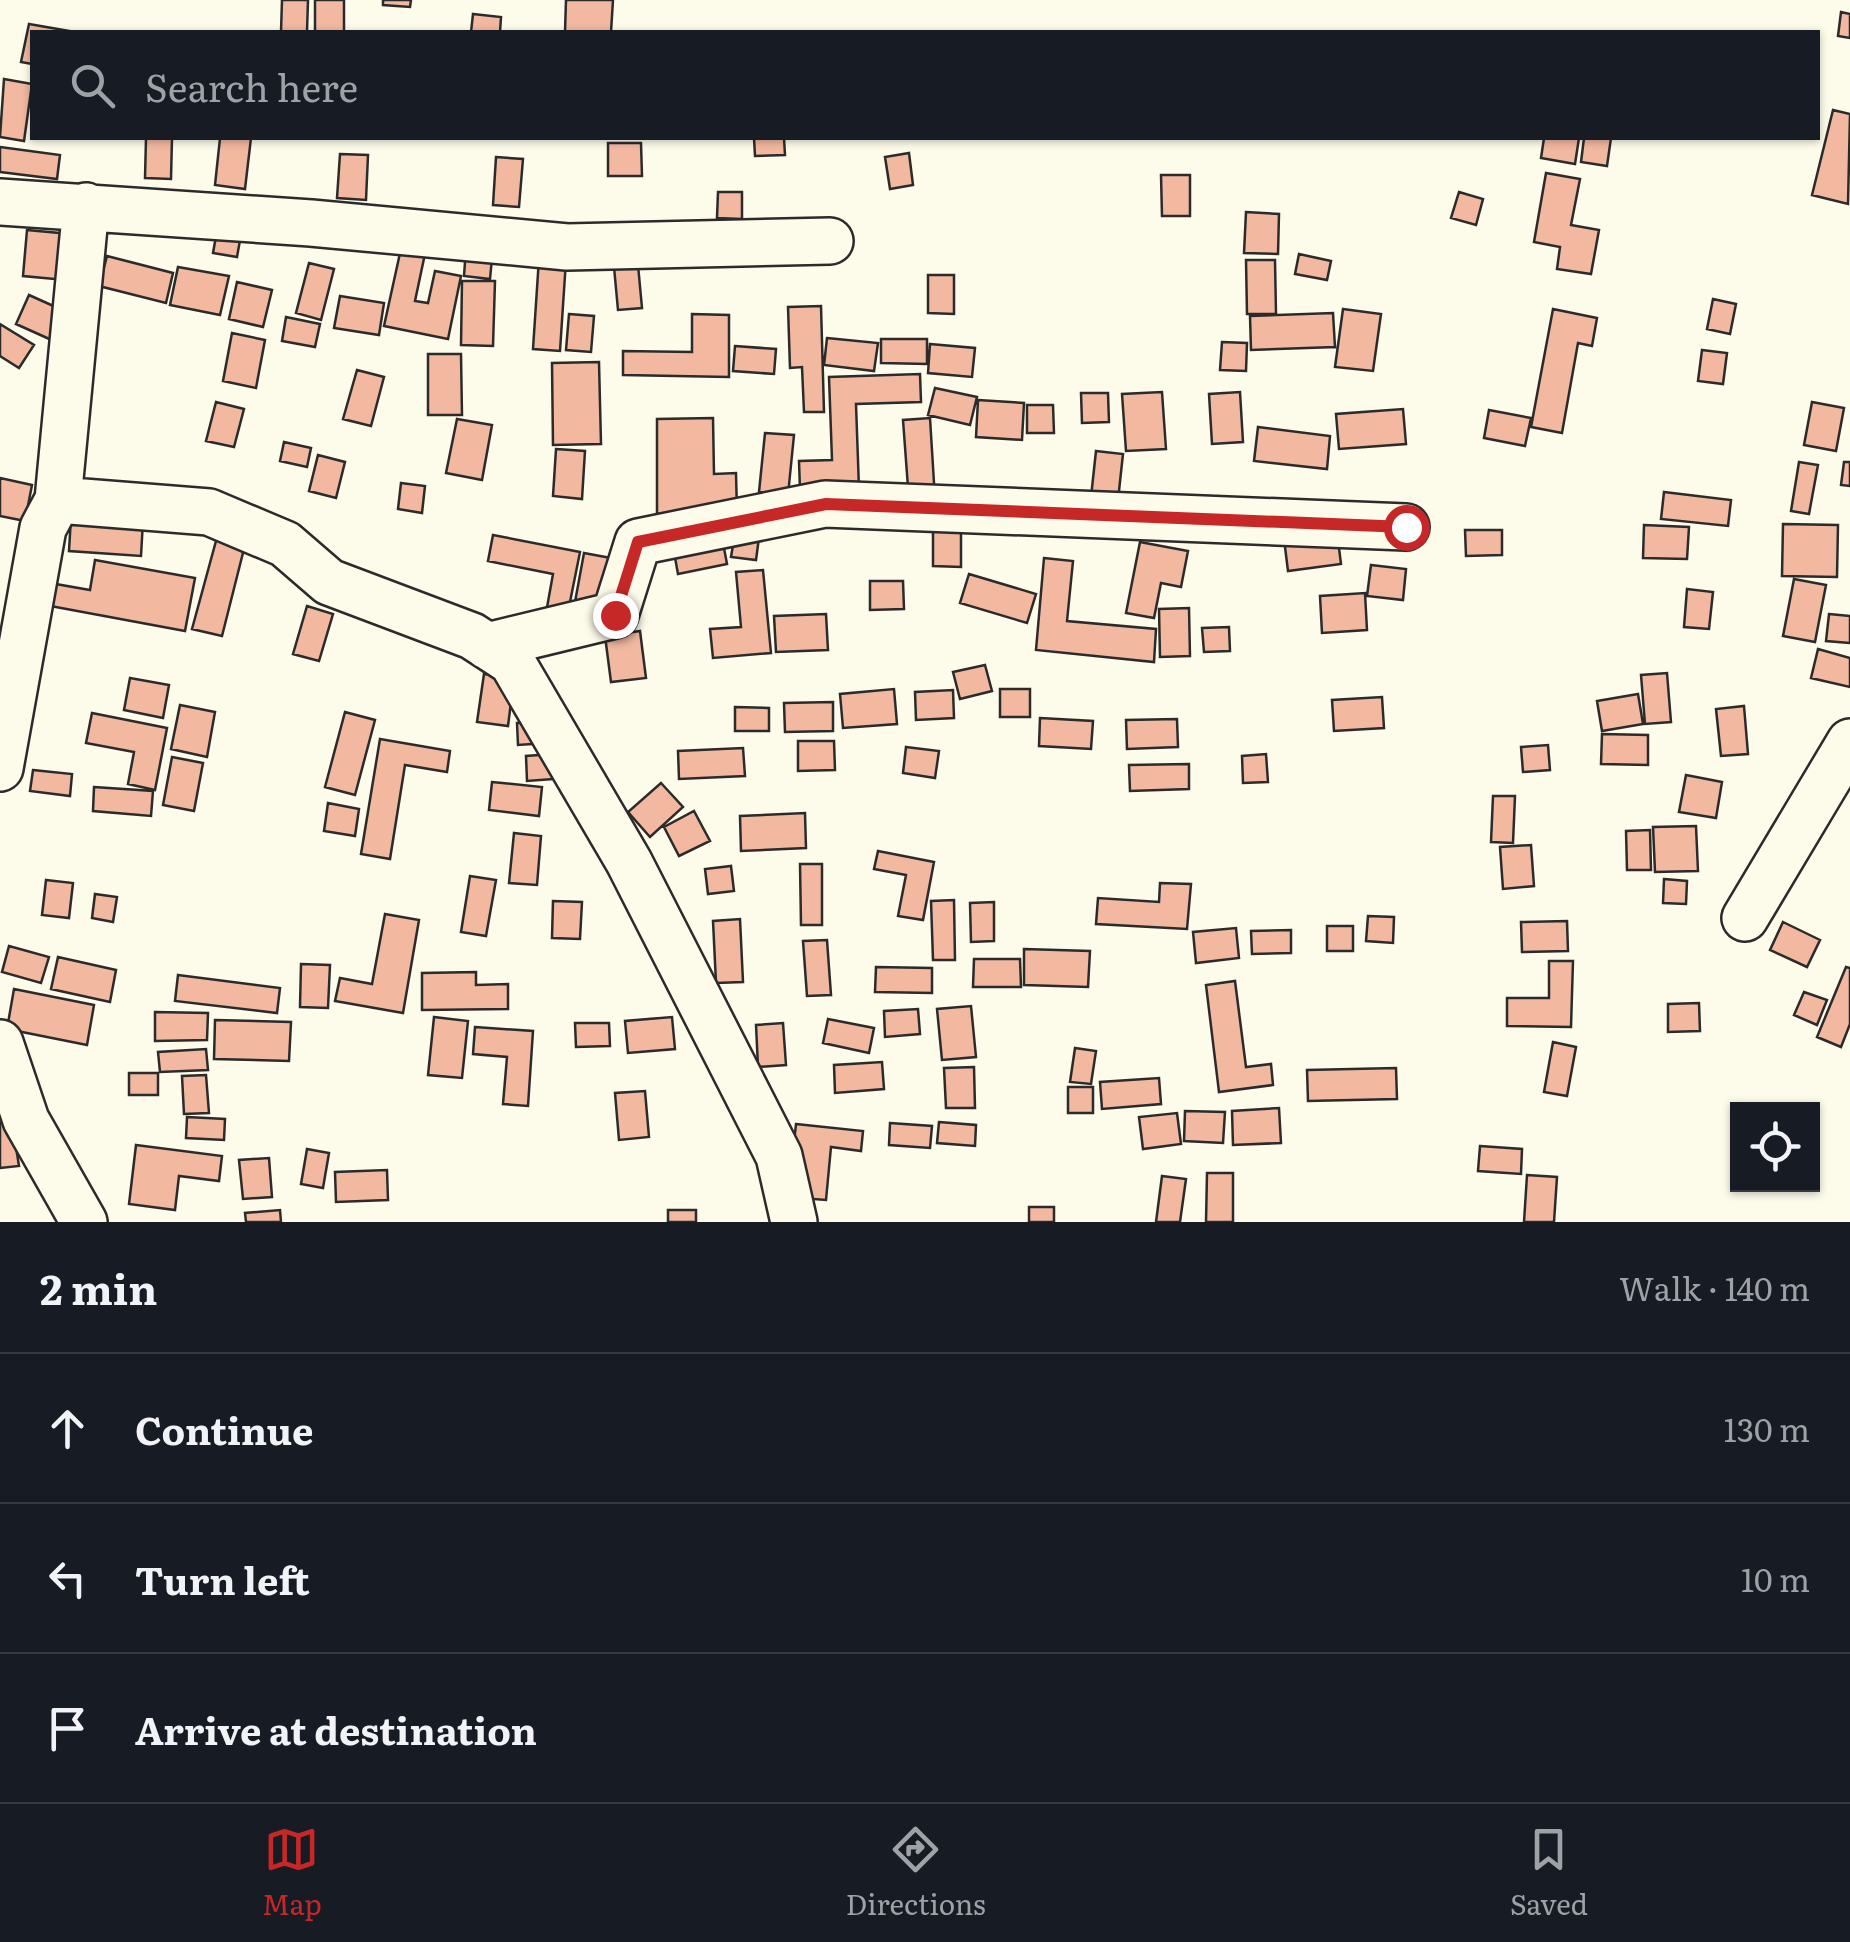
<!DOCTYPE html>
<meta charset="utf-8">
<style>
body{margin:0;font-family:Literata,serif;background:#242831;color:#f1f3f6}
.controls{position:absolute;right:30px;bottom:30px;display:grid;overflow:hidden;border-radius:0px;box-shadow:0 2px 8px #0004}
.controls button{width:90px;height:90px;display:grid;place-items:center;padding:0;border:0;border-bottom:2px solid #363941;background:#171b24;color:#f1f3f6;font:50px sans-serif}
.stop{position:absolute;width:30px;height:30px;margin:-22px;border:8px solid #c62828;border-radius:50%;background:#fff}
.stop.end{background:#c62828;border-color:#fff;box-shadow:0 2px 10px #0008}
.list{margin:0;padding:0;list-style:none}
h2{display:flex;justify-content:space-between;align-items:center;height:130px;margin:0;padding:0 40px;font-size:42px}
h2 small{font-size:32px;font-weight:400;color:#9ea1a6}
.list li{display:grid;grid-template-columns:65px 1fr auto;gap:30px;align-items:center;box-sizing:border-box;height:150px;padding:0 40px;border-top:2px solid #363941}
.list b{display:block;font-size:38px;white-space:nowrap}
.list em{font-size:32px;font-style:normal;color:#9ea1a6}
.icon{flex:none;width:55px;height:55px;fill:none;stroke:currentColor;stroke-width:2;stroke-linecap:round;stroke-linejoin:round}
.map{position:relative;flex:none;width:1850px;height:1222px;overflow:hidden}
.search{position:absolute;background:#171b24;box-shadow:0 2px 8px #0004;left:30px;right:30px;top:30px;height:110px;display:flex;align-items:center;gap:25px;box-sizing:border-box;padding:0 35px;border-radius:0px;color:#9ea1a6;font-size:38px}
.sheet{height:580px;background:#171b24}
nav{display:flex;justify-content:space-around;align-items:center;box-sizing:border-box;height:140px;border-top:2px solid #363941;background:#171b24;font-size:28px;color:#9ea1a6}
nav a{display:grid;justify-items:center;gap:5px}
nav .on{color:#c62828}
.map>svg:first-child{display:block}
</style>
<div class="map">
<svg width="1850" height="1222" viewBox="0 0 1850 1222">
<rect width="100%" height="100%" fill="#fdfbea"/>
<path fill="#f2b8a0" stroke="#2b2b2b" stroke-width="2.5" d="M282,0H308L307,32H281Z
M315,0H344V32H315Z
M383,0H411L410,7L383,5Z
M566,0H613L611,32H565Z
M1841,12L1850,14V38L1838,36Z
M473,14L501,17L500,32H471Z
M29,24L75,32H32V64L21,62Z
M4,79L32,84L24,141L0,137Z
M1833,110L1850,114L1848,204L1812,195Z
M146,138H172L171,179L145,178Z
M220,138H251L245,189L215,185Z
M754,138H784L785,155L755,156Z
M1544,138H1579L1575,164L1541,158Z
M1584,138H1611L1607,166L1581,162Z
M608,143H641L642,176H608Z
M0,147L60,155L57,179L0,172Z
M909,153L913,185L890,189L885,157Z
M340,154L368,155L366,200L337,198Z
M496,157L523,159L519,207L493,205Z
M1546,173L1580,179L1571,225L1599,230L1591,274L1557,269L1560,247L1534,242Z
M1161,175H1190V216H1162Z
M718,192H742V219L717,218Z
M1459,192L1483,199L1476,225L1451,218Z
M1246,212L1279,214L1278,254L1244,253Z
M220,214L244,218L237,257L213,253Z
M27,230L70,234L65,280L23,276Z
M467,235L494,237L490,279L464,276Z
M540,243L567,245L560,351L533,349Z
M402,244L426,249L415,301L428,303L435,271L461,276L448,339L384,326Z
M1299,254L1331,261L1327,280L1295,274Z
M107,256L173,273L166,303L99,286Z
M1246,260H1275L1276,314H1247Z
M309,263L334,269L321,320L296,313Z
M638,265L642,308L618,310L614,267Z
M178,267L229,276L220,315L170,305Z
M928,275H954V314L928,313Z
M462,281H495L493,346L461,345Z
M237,282L272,290L263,327L229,319Z
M29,295L69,313L56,342L16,324Z
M340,296L384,303L379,335L334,328Z
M1713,299L1736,304L1730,334L1707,329Z
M821,306L824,412H804L802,367L790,368L788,307Z
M1343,309L1381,314L1373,371L1335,367Z
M1553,309L1597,318L1592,346L1578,343L1562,433L1531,427Z
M1333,313L1335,347L1251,350L1250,316Z
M569,314L594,316L591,352L566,350Z
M692,314L729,315V377L623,375V351L692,352Z
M286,317L320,324L315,347L282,341Z
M0,324L34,345L19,368L0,356Z
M232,333L265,340L256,388L223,381Z
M827,338L878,343L874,371L824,365Z
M881,339H927V364L881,363Z
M1222,342L1247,343L1246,371L1220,370Z
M930,344L975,348L972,377L928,373Z
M735,346L776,349L774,374L733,371Z
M1702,350L1727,353L1723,384L1698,381Z
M428,354H461L462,415H428Z
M599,362L601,444L553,445L552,363Z
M357,370L384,377L371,426L343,419Z
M920,374L921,402L856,404L859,489L800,490L799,461L832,460L829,377Z
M935,388L977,397L970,425L928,415Z
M1162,392L1166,449L1126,451L1122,394Z
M1240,392L1243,442L1212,444L1209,394Z
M1081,393H1108L1109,422L1082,423Z
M978,400L1024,403L1022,440L976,437Z
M216,402L244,409L234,447L206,441Z
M1812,402L1844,408L1836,451L1804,445Z
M1027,405H1053L1054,433H1027Z
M1403,409L1406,444L1339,449L1336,414Z
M1489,410L1531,418L1525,446L1484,438Z
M713,418L714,474L736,473L737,512L657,514V419Z
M930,418L935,499L909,501L903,420Z
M457,419L492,425L482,480L446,473Z
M1258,427L1330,436L1327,469L1254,461Z
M765,433L794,435L788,495L759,492Z
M284,442L311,448L307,467L280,461Z
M556,449L585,451L582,499L553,496Z
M1096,451L1123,454L1118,500L1091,497Z
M318,455L345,462L336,498L309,491Z
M1799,462L1818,465L1809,514L1791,511Z
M1844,462H1850V486L1841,485Z
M0,478L32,485L25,521L0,516Z
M401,483L425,486L422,513L398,509Z
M1664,492L1731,500L1728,526L1661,519Z
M71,517L143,521L141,556L69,551Z
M1783,524L1838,525L1837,577L1782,576Z
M1644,525L1689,527L1687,559L1643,558Z
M736,527L760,530L756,560L731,557Z
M219,530L247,537L222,636L192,629Z
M1465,530H1502V555L1466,556Z
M933,531L961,532V567L933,566Z
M721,532L727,564L678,574L672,541Z
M1337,532L1341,564L1288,571L1284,539Z
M493,535L580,552L567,617L546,613L553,574L488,561Z
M1140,542L1188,551L1181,587L1161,583L1154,618L1126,613Z
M584,553L627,561L617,610L575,602Z
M1044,558L1073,561L1067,621L1156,629L1154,662L1036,650Z
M95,560L195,578L185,631L45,605L50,583L90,590Z
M1371,565L1406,569L1403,600L1367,596Z
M763,570L771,653L713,658L710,629L741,627L736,572Z
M969,574L1036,594L1027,623L960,603Z
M1794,579L1826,585L1815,642L1783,636Z
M870,581H903L904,609L870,610Z
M1687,589L1713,592L1709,629L1684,627Z
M1365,593L1367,630L1322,633L1320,596Z
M307,606L333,614L319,661L293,654Z
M1189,608L1190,656L1160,657L1159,609Z
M826,614L828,650L776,652L774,616Z
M1829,614L1850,616V643L1826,641Z
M1229,627L1230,651L1204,652L1202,628Z
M640,631L646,678L611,682L605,636Z
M1818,649L1850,658V687L1811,678Z
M985,665L992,691L960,699L953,672Z
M1667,673L1671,722L1645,724L1641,675Z
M484,674L514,678L508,726L477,722Z
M130,678L169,685L163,718L124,710Z
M894,689L897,724L843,728L840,694Z
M1000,689H1030V717H1000Z
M953,690L954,718L916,720L915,692Z
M1638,694L1643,724L1602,731L1597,701Z
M1382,697L1384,728L1334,731L1332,700Z
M833,702V731L785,732L784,703Z
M180,705L215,712L207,757L171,749Z
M1744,706L1748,754L1721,756L1716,709Z
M735,707L769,708V731H735Z
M345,712L375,720L355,795L325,787Z
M92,713L167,728L155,790L128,784L134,752L86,743Z
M1040,718L1093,721L1091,749L1039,746Z
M1177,719L1178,747L1127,749L1126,720Z
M547,722V743L518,745L517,723Z
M1602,734L1648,735V765L1601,764Z
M380,739L450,751L447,772L405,765L390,859L361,854Z
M798,741H834L835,770L798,771Z
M1548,745L1550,770L1523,772L1521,747Z
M906,747L939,751L935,778L903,773Z
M743,748L745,776L679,779L678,751Z
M566,753L567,778L527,781L526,756Z
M1266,754L1268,782L1243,783L1242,756Z
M172,757L203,763L194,811L163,805Z
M1189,764V789L1130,791L1129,765Z
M33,770L72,774L70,796L30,791Z
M1686,775L1722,782L1716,818L1679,812Z
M492,782L542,787L539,816L489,810Z
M661,783L683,807L650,837L628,812Z
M94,787L153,791L151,816L93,811Z
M1493,796H1515L1513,843L1491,842Z
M328,803L359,809L355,836L324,831Z
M694,811L710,841L679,856L664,827Z
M805,813L806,848L741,851L740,816Z
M1696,826L1698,871L1655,872L1653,827Z
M1650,830L1651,870H1627L1626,831Z
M514,833L541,836L537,885L509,883Z
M1531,845L1534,886L1503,889L1500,847Z
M878,851L934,862L923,920L898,916L906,875L874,869Z
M800,864H822V925H801Z
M731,866L734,891L708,894L705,869Z
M470,876L496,880L486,936L461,932Z
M1664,879L1687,881L1686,904L1663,903Z
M46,880L73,883L69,918L42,915Z
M1160,883L1191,884L1187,929L1096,924L1098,898L1159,902Z
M95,894L117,897L113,922L92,918Z
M954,900L955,960H933L931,901Z
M553,901L582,902L580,939L552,938Z
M994,902V941L971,942L970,903Z
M385,914L419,920L403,1013L335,1001L340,978L372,984Z
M1368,916L1394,917L1393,943L1366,941Z
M740,919L743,982L716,983L713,921Z
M1567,921L1568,951L1522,952L1521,922Z
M1783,922L1820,940L1807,967L1770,950Z
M1327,926H1353V951H1327Z
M1236,928L1239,958L1196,963L1193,932Z
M1291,930V953L1252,954L1251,931Z
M827,940L831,995L807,996L803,941Z
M9,946L49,957L41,983L2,972Z
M1024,949L1090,951L1088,987L1024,985Z
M58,957L116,970L110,1002L51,989Z
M974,959H1020L1021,987H973Z
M1549,961H1573L1571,1027L1507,1026V998H1549Z
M301,964L330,965L328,1008L300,1007Z
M876,967L932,968V993L875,992Z
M1846,967L1850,968V1024L1841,1047L1817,1037Z
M476,972V985L508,984V1009L422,1010V973Z
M178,975L280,988L277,1013L175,1001Z
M1235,981L1246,1067L1271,1064L1273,1085L1219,1092L1206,985Z
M14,989L94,1005L87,1045L7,1029Z
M1804,992L1827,1000L1817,1025L1794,1015Z
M1699,1003L1700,1031L1668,1032V1004Z
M971,1006L976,1057L942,1060L937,1009Z
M918,1009L920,1034L885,1037L884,1011Z
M155,1012L208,1013L207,1040L155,1041Z
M434,1017L468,1021L462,1078L428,1075Z
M672,1017L675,1049L628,1053L625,1021Z
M828,1019L874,1028L869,1053L823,1043Z
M215,1020L291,1022L289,1061L214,1059Z
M575,1023H609L610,1046L576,1047Z
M783,1023L786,1065L758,1067L756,1025Z
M475,1027L533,1031L528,1106L503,1104L507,1057L473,1054Z
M1553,1042L1576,1047L1567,1096L1544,1092Z
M1075,1048L1096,1051L1091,1084L1070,1082Z
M206,1049L208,1070L160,1072L158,1052Z
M882,1062L884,1089L835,1093L834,1065Z
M974,1067L975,1108H946L944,1068Z
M1396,1068L1397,1099L1308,1101L1307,1070Z
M129,1073H158V1095H129Z
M206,1075L209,1113L184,1114L182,1076Z
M1159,1078L1161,1104L1102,1109L1100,1082Z
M1068,1087H1093V1113H1068Z
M645,1091L649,1137L619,1140L615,1093Z
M1279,1108L1281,1143L1233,1145L1232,1111Z
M1185,1111L1225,1112L1223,1143L1184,1141Z
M1177,1113L1181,1144L1143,1149L1139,1117Z
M187,1117L225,1119L224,1140L186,1138Z
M12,1122L19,1166L0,1168V1123Z
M939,1122L976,1125L975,1146L937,1143Z
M890,1123L932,1126L930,1148L889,1145Z
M796,1124L863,1131L861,1151L831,1147L826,1200L788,1197Z
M136,1145L222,1156L219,1181L179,1176L175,1210L129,1204Z
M1480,1146L1522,1149L1521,1174L1478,1171Z
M307,1149L329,1153L323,1188L301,1184Z
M269,1158L272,1197L243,1199L239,1160Z
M387,1170L388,1200L336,1202L335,1172Z
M1207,1173H1233V1222H1206Z
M1527,1175L1557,1177L1554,1222H1524Z
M1162,1176L1186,1179L1180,1222H1156Z
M1029,1207H1054V1222H1029Z
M280,1210L281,1222H246L245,1213Z
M668,1210H696V1222H668Z"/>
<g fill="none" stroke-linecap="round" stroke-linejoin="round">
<defs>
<path id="minor" d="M0,202L311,223L567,247L830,241
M58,500L209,512L285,544L329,582L472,636L512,662L629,862L779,1156L794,1222
M487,646L615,615L638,542L825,504L1406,527
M0,768L43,528L58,500L86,206
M1745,918L1850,742
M0,1043L26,1120L84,1222"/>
</defs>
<use href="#minor" stroke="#2b2b2b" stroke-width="50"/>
<use href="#minor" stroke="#fdfbea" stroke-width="45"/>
</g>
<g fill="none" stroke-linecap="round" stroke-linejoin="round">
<path stroke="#c62828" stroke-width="12" d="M615,615L638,542L826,504L1406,527"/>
</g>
</svg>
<div class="controls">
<button><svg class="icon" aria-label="locate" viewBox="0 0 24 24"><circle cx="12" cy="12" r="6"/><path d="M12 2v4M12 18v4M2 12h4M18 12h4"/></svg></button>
</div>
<div class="stop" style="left:1406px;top:527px"></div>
<div class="stop end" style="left:615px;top:615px"></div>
<div class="search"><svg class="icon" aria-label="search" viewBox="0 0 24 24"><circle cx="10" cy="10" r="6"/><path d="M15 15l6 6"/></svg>Search here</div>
</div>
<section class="sheet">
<h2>2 min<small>Walk · 140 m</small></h2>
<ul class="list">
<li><svg class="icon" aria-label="ahead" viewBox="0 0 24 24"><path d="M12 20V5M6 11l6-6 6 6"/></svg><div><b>Continue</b></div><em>130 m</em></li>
<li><svg class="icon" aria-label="left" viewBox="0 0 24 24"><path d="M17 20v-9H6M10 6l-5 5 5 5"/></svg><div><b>Turn left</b></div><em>10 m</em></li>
<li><svg class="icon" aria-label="arrive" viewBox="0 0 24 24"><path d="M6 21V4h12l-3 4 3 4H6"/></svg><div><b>Arrive at destination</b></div></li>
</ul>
</section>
<nav>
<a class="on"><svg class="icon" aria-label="map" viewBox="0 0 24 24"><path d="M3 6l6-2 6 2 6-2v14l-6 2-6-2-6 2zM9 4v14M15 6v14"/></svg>Map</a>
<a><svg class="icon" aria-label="directions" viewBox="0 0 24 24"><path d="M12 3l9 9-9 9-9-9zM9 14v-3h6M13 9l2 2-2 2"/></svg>Directions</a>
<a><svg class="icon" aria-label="saved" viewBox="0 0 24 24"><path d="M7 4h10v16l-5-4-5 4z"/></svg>Saved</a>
</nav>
